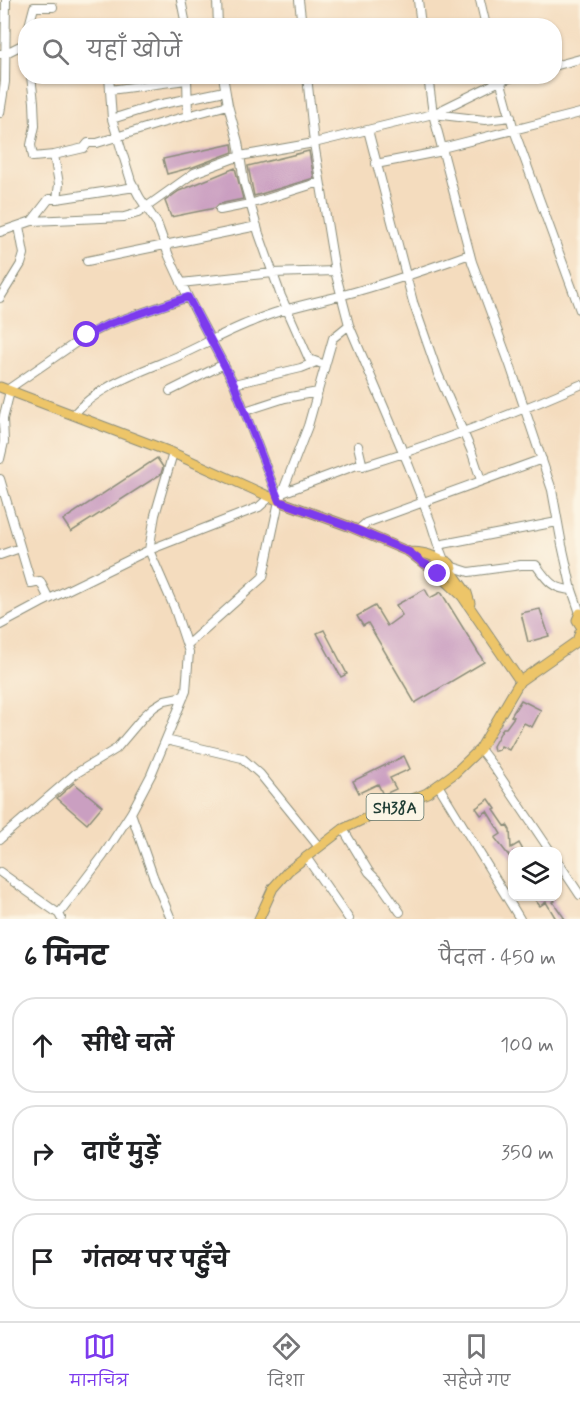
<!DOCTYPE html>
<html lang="hi">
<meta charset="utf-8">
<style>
body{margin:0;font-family:Mynerve,"Playpen Sans Deva",sans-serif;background:#f6f6f6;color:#202124}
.controls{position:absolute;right:18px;bottom:18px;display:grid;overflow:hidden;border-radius:12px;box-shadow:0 2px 4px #0004}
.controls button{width:54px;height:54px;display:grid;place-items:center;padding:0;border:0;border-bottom:2px solid #e0e0e0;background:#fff;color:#202124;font:30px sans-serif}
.stop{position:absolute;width:18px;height:18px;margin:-14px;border:4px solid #7c3aed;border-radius:50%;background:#fff}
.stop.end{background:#7c3aed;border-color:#fff;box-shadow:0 2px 6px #0008}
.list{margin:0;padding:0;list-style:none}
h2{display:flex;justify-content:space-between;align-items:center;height:78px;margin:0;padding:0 24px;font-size:26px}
h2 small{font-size:20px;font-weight:400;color:#757577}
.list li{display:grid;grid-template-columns:39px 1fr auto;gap:18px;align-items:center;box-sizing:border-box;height:96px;margin:0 12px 12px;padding:0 12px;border:2px solid #e0e0e0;border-radius:24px}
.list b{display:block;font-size:22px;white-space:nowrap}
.list em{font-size:20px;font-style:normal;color:#757577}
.icon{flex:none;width:33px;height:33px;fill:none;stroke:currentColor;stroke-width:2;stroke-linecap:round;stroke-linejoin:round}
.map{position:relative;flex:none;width:580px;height:919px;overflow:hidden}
.search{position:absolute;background:#fff;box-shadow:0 2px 4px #0004;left:18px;right:18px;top:18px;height:66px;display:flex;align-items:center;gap:15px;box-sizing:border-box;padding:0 21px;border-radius:24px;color:#757577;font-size:22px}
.sheet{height:402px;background:#fff}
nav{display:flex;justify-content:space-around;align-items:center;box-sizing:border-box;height:84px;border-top:2px solid #e0e0e0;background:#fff;font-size:16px;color:#757577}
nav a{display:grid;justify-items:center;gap:3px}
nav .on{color:#7c3aed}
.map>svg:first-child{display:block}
</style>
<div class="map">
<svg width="580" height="919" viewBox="0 0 580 919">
<rect width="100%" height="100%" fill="#fcf5e5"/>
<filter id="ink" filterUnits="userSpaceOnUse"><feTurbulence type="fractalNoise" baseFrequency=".0167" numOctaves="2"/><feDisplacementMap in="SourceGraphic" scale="12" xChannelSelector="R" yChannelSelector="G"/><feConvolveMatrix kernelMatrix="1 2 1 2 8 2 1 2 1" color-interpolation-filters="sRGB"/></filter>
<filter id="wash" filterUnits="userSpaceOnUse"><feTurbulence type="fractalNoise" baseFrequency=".008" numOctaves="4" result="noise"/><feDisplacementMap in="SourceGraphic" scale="24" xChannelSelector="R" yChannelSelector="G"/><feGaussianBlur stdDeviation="1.35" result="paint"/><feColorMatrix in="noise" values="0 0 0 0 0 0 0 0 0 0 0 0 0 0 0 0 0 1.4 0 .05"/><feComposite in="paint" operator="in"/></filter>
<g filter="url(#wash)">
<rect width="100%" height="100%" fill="#f4dcbe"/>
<g id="blocks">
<path fill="#ca9fc1" d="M232,144L233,152L193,167L167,174L163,159Z
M309,151L314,178L254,196L248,166Z
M235,168L243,199L219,204L215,208L171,217L165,201L179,191Z
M157,458L163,467L161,474L71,532L63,520Z
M425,589L430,598L441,592L484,662L415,703L368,623L363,626L357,616L375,606L387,626L402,615L396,605Z
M540,609L549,636L528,642L521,613Z
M324,630L347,674L341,677L317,633Z
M521,700L541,710L532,727L524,723L509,750L501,746L499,750L494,751L493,746L503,728H506L514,717L511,716Z
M404,756L410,769L390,778L396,789L383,795L378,784L359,793L353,781Z
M74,783L102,806L87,824L57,798Z
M489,799L496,809L494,810L505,826L507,825L510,830L511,848L519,843L524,852H513V861L495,838L501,834L487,811L481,815L476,808Z
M540,897H555L553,898L555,901L553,902L565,919H556L546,902L540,906L535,900Z"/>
</g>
</g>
<g filter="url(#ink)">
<use href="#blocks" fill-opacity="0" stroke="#8a8c79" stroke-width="1.5"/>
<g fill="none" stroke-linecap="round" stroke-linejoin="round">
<defs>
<path id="minor" d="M181,0L185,20L183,26
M217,0L218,26
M299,0L302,26
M418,0L421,26
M480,0L486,26
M29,26L34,7H53
M0,54L6,53L26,43
M554,66L580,59
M31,76L34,102L35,126L31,145L33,157L54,155L59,184L57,199
M109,76L112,119L131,181L140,198L157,223L169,256L188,297L234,384L279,501
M223,76L228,105L238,142L244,182L259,234L281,296L309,359L325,365
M428,76L433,114L472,262L510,365L552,490L562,545L572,590L580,613
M499,76L514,130L580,310
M187,78L188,115
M110,90L186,80
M0,113L5,82L6,0
M511,117L485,120L433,114L498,82L516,76
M112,119L153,106L225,91
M368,130L413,302L438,374L471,450L481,480
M442,148L580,113
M54,155L84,148L88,143H97L158,124L228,105
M376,164L443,151
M220,210L250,204L320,182
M32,221L49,199H57L135,187
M0,232L32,221L124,217L138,213L194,173L240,156L314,143L433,114
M87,261L257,226
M181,283L273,273L335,271
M0,298L21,264L24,254L19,226
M349,325L409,466L431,523L438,545L444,560
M234,384L301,368L316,362
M7,390L87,335L109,324L188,297
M170,391L224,364
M245,411L285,398L318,392
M73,415C99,385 140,372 176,357C201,346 225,332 251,322C280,309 313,303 343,295C386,284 428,269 470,254
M0,459L4,442L3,419L10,391
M363,466C437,443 509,416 580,385
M0,479L31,583L40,581L49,599
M282,493L362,463L358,446
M358,530L366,523L542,459
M438,545L557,522
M0,555L20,548
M453,567L469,572L521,565H536C547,580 552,589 572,590
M0,625L41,603L149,550L259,507L270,497
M187,645L263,577L279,501L308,426L333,338L349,325L335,271L314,143L307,76
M166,740L242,758L260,774L319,847
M480,749L493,766L551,852
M438,785L520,919
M131,813L153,876L171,919
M343,829L369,872L379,882L400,912
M0,839L75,774L116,749L144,716L154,707L165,700L184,696
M306,857L349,919
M558,862L580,895
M0,872L59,914L61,918
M59,914L103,856L131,813L151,775L186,691L189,652L174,607L149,550L155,515L173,453"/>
<path id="major" d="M0,387L173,453L279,501L348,526L409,552L423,563L436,569
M409,552C422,552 430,554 442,561
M436 569a8 8 0 1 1 16 0a8 8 0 1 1-16 0Z
M452,572L467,593L470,603
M442,577L462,596L520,681
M580,613L577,620L580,625
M259,919L273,888L288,871L343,829L364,819L427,793L455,773L480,749L520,681L577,641L580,632"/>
</defs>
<use href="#minor" stroke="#8a8c79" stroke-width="10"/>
<use href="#major" stroke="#8a8c79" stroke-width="11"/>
<use href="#minor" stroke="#fff" stroke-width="8"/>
<use href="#major" stroke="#edc569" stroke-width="9"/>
</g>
</g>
<g fill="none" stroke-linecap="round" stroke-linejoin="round" filter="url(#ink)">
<path stroke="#7c3aed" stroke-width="8" d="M87,335L109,324L188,297L234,384L279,501L348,526L409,552L423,563L436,569L438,574"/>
</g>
<g text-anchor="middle" stroke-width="4.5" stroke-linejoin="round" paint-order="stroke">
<rect fill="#fcf5e5" stroke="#617469" stroke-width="1.5" x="366.5" y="794" width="57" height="26" rx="4.5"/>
<g font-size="16" font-weight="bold" fill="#1f3d34">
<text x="395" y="813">SH38A</text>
</g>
</g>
</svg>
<div class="controls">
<button><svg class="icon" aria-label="layers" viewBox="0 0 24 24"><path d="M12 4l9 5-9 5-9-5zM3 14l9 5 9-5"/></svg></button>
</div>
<div class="stop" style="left:87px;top:335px"></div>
<div class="stop end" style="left:438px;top:574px"></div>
<div class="search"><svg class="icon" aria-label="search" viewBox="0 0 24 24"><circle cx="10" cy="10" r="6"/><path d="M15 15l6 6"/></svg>यहाँ खोजें</div>
</div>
<section class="sheet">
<h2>6 मिनट<small>पैदल · 450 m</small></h2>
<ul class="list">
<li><svg class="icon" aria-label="ahead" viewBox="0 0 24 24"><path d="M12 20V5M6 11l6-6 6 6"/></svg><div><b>सीधे चलें</b></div><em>100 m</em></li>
<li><svg class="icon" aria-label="right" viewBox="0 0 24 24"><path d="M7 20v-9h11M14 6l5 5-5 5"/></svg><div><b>दाएँ मुड़ें</b></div><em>350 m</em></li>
<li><svg class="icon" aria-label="arrive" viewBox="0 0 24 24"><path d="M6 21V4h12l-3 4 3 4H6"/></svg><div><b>गंतव्य पर पहुँचे</b></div></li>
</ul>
</section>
<nav>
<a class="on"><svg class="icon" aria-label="map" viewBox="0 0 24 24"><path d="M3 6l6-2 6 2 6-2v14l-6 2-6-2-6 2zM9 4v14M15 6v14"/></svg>मानचित्र</a>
<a><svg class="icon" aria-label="directions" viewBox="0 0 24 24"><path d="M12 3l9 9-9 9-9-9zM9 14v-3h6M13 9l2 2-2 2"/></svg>दिशा</a>
<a><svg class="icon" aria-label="saved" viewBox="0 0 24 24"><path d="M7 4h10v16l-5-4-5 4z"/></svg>सहेजे गए</a>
</nav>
